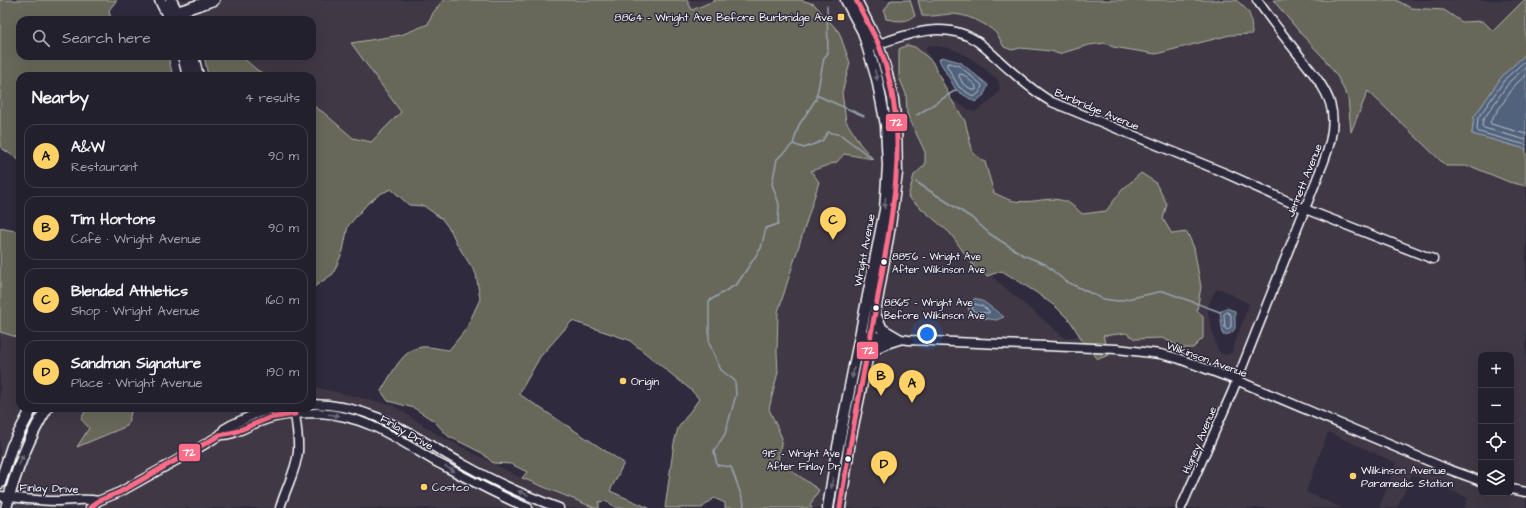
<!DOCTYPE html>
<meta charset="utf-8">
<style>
body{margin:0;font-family:"Architects Daughter",sans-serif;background:#2b2836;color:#f1f3f6}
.controls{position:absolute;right:12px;bottom:12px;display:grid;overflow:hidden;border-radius:8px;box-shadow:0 4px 16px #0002}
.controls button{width:36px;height:36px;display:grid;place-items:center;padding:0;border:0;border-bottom:1px solid #403e4a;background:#23202e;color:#f1f3f6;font:20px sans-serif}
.you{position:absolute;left:927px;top:334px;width:14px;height:14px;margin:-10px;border:3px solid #fff;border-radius:50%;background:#1a73e8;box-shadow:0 0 0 6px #1a73e833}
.badge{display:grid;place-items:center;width:26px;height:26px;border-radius:50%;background:#ffd166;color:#111;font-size:13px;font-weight:700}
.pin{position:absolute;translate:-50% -33px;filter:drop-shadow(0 1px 2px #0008)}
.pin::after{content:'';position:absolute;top:21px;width:14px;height:12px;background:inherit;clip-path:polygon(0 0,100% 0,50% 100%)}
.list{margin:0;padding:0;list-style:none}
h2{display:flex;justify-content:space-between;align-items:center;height:52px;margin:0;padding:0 16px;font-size:17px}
h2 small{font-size:13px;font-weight:400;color:#a3a3aa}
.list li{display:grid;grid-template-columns:26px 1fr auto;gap:12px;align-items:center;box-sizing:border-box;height:64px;margin:0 8px 8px;padding:0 8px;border:1px solid #403e4a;border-radius:12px}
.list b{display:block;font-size:15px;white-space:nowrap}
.list p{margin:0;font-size:13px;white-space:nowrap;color:#a3a3aa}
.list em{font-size:13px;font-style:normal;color:#a3a3aa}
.icon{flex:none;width:22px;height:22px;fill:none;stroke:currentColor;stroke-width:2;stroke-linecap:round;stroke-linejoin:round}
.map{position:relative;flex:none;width:1526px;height:508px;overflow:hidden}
.search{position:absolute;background:#23202e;box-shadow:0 4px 16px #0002;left:16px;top:16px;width:300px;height:44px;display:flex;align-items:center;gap:10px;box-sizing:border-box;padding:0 14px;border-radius:12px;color:#a3a3aa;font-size:15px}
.panel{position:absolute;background:#23202e;box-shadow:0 4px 16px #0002;left:16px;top:72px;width:300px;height:340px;border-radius:12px}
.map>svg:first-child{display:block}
</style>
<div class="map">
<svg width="1526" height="508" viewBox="0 0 1526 508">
<rect width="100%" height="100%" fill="#2f2a3d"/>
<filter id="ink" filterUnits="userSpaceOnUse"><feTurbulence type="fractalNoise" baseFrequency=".025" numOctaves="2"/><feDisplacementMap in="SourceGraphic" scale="8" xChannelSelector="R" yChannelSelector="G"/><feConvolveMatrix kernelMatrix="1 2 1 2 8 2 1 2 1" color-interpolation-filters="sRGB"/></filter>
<g filter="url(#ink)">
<path fill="#403844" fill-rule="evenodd" d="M165,0H443L433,13L428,23L401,35L353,42L401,112L370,142L353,138L323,112L312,105V76H268L257,70L241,56H312V20H177Z
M687,0H716L691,10Z
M801,0H891L884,11L915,16L910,0H918L922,16L933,17L951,14L968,17L984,24L997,34L1004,47L1012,50L1020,48L1051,51L1059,54L1089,45L1105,43L1113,47L1156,54L1230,35L1252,34V20L1248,10L1236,0H1273L1302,35L1323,57L1337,76L1348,98L1351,131L1368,91L1446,166H1470L1509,182L1526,186V508H1464L1468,498L1412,474L1397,508H1379L1396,463L1328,432L1306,492L1342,508H812L809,505L819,490L778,461L782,438L769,409L778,372L777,352L778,312L819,182L811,171L837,162L844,154L873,159L860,144L846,122L842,93L850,63ZM907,45L915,47L931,61L925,49L929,45L949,48L960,52L979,64L998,80L1000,88L997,94L984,106L974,112L951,99L965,121L973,153L985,162L994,193L1013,201H1032L1082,214L1106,211L1122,190L1167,204L1163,219L1172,234L1194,248L1201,287L1197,310L1183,348L1162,338L1135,339L1126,333L1103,336L1109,355L1085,345L1079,336L1065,338L990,275H987L962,250L950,233L908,197L914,175L925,165V152L907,114L906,94L899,77V49ZM1221,289L1249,304L1232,351L1230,354L1226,355L1220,353L1217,348L1208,314V307L1213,295L1216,290ZM1481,355H1511V493H1481Z
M1396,0H1524L1493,32L1483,21L1462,22L1444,10L1411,8Z
M0,332L20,338V408H87L81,419L89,428L78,446L132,409L312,408V386L314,387L392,405L437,434L515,475L564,496L602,508H0Z"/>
<path fill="#67685a" stroke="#b3b4ac" d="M0,0H117L109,10L111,20H20V56H168L173,76H20V161L0,147Z
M443,0H687L692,10L716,0H801L814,4L839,32L850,63L842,93L846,121L860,144L873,159L844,154L837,162L811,171L819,182L778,312L777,352L778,372L769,409L782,438L778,461L819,490L810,505L812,508H725V503L714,498L702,508H665L674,443L678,428L699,399L691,390L629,340L572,321L540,357L519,394L624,463L610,491L649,508H616L607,501L599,502V508H595L522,478L527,472L511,464L493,463L482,453L448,436L434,421L414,408L388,401L381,391C390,377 399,356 414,349C424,344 438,349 449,350L466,329L480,299L476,274L457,244L451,231L442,219L424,206L409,205L391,189L380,194L368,203L348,226L343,251L333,274L314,287L312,290V105L323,112L353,138L371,142L401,112L351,43L401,35L428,24L433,13Z
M891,0H910L915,16C905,23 898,21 886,19L884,11Z
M918,0H1236C1251,12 1251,14 1252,34L1230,35L1156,54L1113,47L1105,43L1089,45L1059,54L1051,51L1020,48L1012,50L1004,47C1001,42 999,36 996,33C984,22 966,14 950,14C940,15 932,17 922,16Z
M1273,0H1396L1411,8L1444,10L1462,22L1483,21L1493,31L1524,0H1526V54L1503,75L1474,117L1472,134L1526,149V186L1509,182L1470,166H1446L1368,91L1351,132L1348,98L1337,76L1323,57L1302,35Z
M907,45L915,47L932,61L951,99L965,121L973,153L985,162L994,193C1000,195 1007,200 1014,201C1042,205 1059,188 1082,214L1106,211L1122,190L1141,173L1155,182L1167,204L1163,219L1172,234L1187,232L1194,248L1201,287L1197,310L1203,317V338L1193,348H1183L1162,338L1135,339L1126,333L1103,336L1109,355L1098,359L1085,345L1071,322L1056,307L1037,293L1002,271L987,276L975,268L950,233L908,197L914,175L925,165V152L907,114L906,94L899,77V49Z
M204,56H241L257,70L268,76H208Z
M0,228L20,232V338L0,332Z
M87,408H137L132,409L127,426L77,447L89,428L81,419Z"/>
<path fill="#51627b" stroke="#97a1b0" d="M1526,54V149L1472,134L1474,117L1503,75Z
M942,57L960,62L988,85L984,95L975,102L956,90L939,60Z
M975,298L984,302L1004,317L996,320L970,316L968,306Z
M1226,308L1235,311V328C1233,333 1228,335 1223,335L1220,312Z"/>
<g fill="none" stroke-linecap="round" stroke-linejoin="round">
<path stroke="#b9c0ca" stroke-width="1" d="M1526,60L1506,78L1478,118L1477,130L1479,132L1526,145
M950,63L959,66L982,85L980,92L974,97L959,87L947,66V64Z
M1526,67L1510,81L1483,120L1482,126L1484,128L1526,140
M960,74L964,75L976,86V90H973L963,84L959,76Z
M1526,75L1515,85L1490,122L1491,124L1526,134
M975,304L982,306L989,311V313L974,312L972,307Z
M1227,312L1231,315V327L1227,330L1225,328L1224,315Z"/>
<path stroke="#97a1b0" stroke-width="1.5" d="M816,95L864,116
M917,115L956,90
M793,144L804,148L822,141L828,132L841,135L873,159
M916,182L972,218L990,234L1023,255L1045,264L1065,281L1103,299L1118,301L1163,291L1220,312
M743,508L744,503L731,467L717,465L714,451L725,434L736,395L735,381L721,370L709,343V301L737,284L761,248L766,228L778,224L779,204L772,184L777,159L793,144L799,125L816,99L824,58L828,53L827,6"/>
<defs>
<path id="minor" d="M873,46C907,34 946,19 978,42C990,51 1000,62 1011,71C1024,82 1037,94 1052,102L1225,173L1305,209L1433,259
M865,335L909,340L1117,349L1160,354L1177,358L1236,380L1445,468L1481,481
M312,404C376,405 412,436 465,465C495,482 527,496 559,508
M220,435C234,436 248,425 262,421C280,414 300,413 319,413C368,416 398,440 438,463C468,479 497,495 528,508
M1511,489L1526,492
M0,496C19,498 38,501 57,501C70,501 84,498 98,501
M90,508L98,501L120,492L202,446L220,435L224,429L231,425L253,415L274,408
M280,508C285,490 296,471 298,452C299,437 296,422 294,408
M1181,508L1233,390L1324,161C1345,106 1326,90 1294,49C1281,33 1269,17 1257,0"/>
<path id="major" d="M160,0L170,20
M171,0L181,20
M170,18L177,12L214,0
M183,56L188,76
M193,56L198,76
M875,314L882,329L899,339
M868,358C875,345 886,343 899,339
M0,483L12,446L32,408
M6,508C15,473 28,439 47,408
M828,508L836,457L885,210L888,166L886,125L877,79L863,32L846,0
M840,508L850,441L867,359L890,226L897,173L896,125L893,99L887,74L878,44L856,0"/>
</defs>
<use href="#minor" stroke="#fff" stroke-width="11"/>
<use href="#major" stroke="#fff" stroke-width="13"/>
<use href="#minor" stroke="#2f2a3d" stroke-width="8"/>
<use href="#major" stroke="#2f2a3d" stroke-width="10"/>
<defs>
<path id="bus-1" d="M90,508L98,501L120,492L220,435L235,432L269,418L295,414
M840,508C851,431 868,355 881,279C891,220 904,159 893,99C890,81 885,60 878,43C871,29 863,14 856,0"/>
</defs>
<use href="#bus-1" stroke="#2f2a3d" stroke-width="8"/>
<use href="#bus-1" stroke="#fb6d88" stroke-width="5"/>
</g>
<defs><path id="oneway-solid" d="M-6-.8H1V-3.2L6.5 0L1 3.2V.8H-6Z"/></defs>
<g fill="#6d6a77">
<use href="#oneway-solid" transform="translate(876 75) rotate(75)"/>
<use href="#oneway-solid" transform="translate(885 203) rotate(97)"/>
<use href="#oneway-solid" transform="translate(853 373) rotate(101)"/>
<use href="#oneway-solid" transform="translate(334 415) rotate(7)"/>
<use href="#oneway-solid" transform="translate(21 460) rotate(-68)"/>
<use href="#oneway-solid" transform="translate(450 469) rotate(29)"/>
<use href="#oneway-solid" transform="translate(832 483) rotate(99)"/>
<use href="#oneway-solid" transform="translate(523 493) rotate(-157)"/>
</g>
</g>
<g fill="#ffd166" stroke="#2f2a3d" stroke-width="1.5">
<rect x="837" y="13" width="8" height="8" rx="2"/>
<circle cx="623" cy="381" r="4"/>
<circle cx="1353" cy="476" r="4"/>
<circle cx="424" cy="487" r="4"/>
</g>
<g fill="#fff" stroke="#2f2a3d" stroke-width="1.5">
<circle cx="884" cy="262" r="3.5"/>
<circle cx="876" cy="308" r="3.5"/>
<circle cx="848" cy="459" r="3.5"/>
</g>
<g text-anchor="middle" stroke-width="3" stroke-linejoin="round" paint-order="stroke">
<g font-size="10" fill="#fff" stroke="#2f2a3d" text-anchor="start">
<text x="892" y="260">8856 - Wright Ave<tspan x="892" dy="13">After Wilkinson Ave</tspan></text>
<text x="884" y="306">8865 - Wright Ave<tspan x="884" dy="13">Before Wilkinson Ave</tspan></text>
<text x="840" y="457" text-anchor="end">9115 - Wright Ave<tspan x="840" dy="13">After Finlay Dr</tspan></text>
</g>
<g font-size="11" fill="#fff" stroke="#2f2a3d" text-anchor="start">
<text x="833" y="21" text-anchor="end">8864 - Wright Ave Before Burbridge Ave</text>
<text x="631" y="385">Origin</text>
<text x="1361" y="474">Wilkinson Avenue<tspan x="1361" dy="13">Paramedic Station</tspan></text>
<text x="432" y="491">Costco</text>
</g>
<g font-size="11" fill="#fff" stroke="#2f2a3d">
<text transform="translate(1097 109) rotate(23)" y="4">Burbridge Avenue</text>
<text transform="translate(1304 180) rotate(-68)" y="4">Jennett Avenue</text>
<text transform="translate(864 250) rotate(-79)" y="4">Wright Avenue</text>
<text transform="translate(1207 359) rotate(20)" y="4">Wilkinson Avenue</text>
<text transform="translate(407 432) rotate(30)" y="4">Finlay Drive</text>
<text transform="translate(1199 440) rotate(-67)" y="4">Higney Avenue</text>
<text transform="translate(49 488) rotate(2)" y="4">Finlay Drive</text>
</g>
</g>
<g stroke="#2f2a3d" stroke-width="1.5">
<rect x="885" y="113" width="23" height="19" rx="4" fill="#fb6d88"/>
<rect x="856" y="341" width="23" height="19" rx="4" fill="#fb6d88"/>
<rect x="178" y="443" width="23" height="19" rx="4" fill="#fb6d88"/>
</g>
<g font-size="11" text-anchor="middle" font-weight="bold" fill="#fff">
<text x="896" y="126">72</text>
<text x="868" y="354">72</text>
<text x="189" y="456">72</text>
</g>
</svg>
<div class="controls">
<button>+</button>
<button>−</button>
<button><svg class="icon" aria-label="locate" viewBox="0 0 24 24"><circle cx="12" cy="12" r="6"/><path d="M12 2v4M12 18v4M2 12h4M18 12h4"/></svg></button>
<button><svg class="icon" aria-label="layers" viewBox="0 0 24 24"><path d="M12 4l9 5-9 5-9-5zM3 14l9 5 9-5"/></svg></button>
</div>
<div class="you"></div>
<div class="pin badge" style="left:912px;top:403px">A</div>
<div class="pin badge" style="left:881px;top:396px">B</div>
<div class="pin badge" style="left:833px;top:240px">C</div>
<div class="pin badge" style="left:884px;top:484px">D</div>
<div class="search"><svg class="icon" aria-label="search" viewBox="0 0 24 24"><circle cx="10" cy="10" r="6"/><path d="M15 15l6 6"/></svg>Search here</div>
<section class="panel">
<h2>Nearby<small>4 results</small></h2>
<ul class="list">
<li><span class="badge">A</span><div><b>A&amp;W</b><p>Restaurant</p></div><em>90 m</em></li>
<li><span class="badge">B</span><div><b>Tim Hortons</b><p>Café · Wright Avenue</p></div><em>90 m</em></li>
<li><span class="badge">C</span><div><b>Blended Athletics</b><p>Shop · Wright Avenue</p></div><em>160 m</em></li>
<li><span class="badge">D</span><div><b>Sandman Signature</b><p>Place · Wright Avenue</p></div><em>190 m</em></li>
</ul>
</section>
</div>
